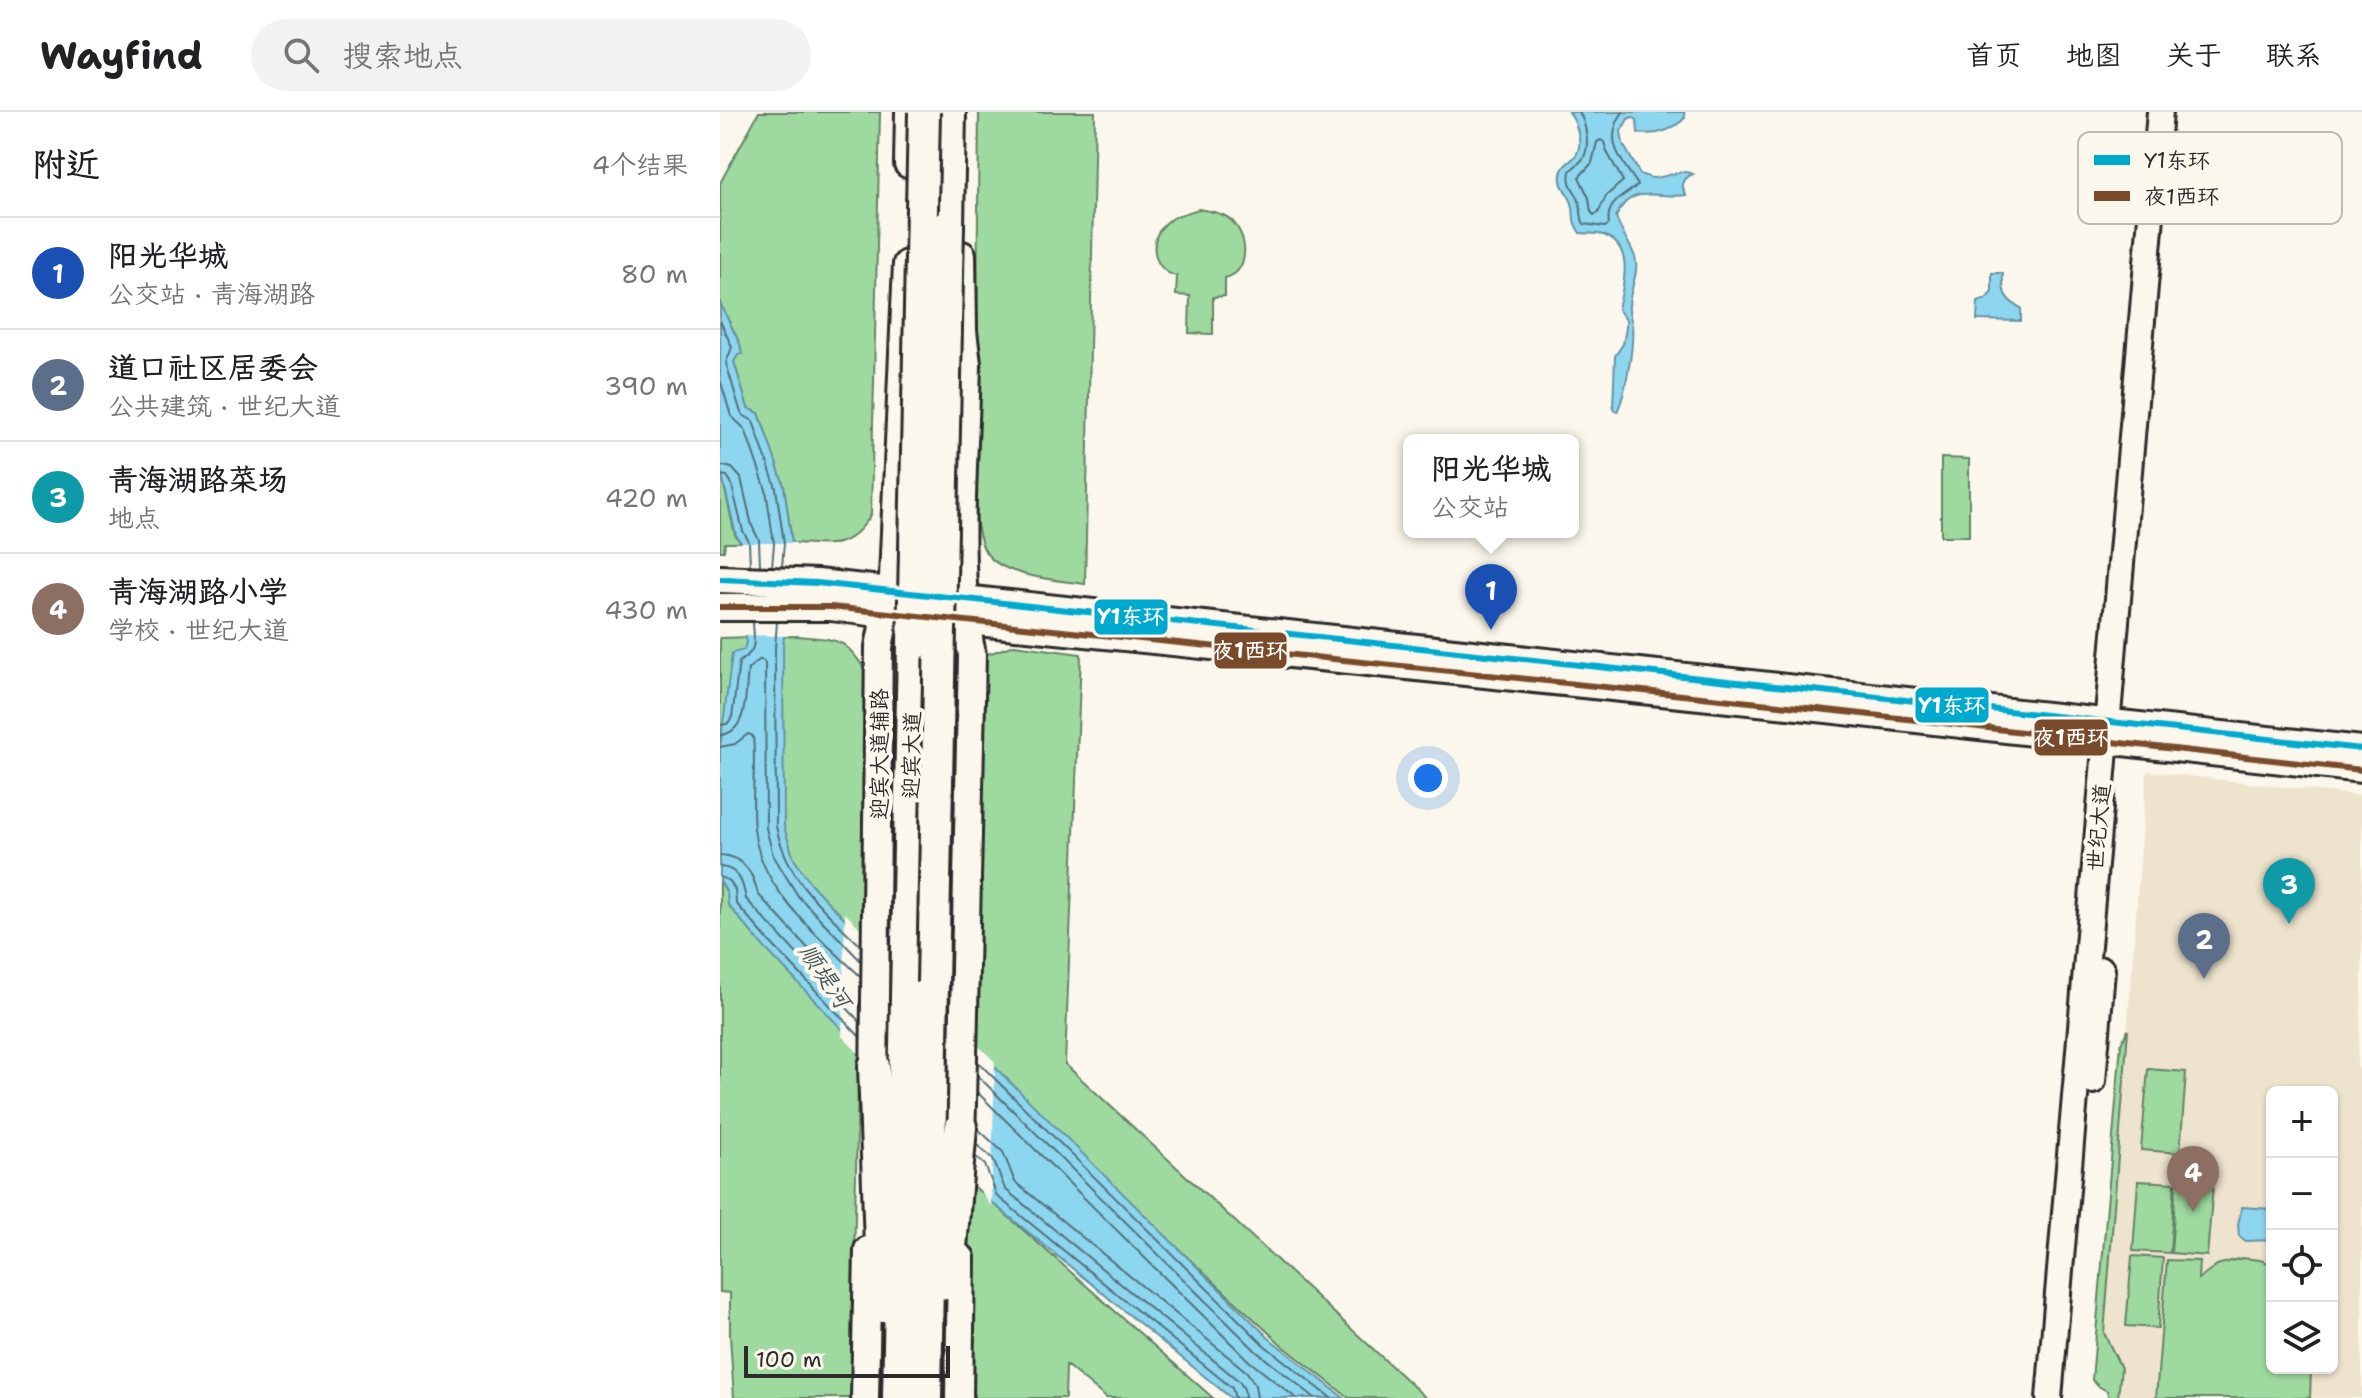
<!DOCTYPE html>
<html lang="zh">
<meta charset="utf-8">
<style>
body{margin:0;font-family:"Shantell Sans","LXGW WenKai TC",sans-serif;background:#f2f2f2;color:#202124}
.controls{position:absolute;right:24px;bottom:24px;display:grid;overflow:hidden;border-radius:12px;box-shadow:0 2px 6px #0004}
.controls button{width:72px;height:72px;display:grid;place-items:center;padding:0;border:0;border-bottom:2px solid #e0e0e0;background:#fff;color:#202124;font:40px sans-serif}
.scale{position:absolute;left:24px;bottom:20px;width:206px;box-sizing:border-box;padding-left:8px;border:4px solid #2b2b2b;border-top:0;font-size:22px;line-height:28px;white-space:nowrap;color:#2b2b2b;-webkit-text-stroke:6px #fbf7ec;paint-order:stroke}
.you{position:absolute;left:708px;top:666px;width:28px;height:28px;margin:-20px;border:6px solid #fff;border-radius:50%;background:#1a73e8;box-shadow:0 0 0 12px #1a73e833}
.badge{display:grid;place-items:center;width:52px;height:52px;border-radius:50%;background:#d1495b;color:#fff;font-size:26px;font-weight:700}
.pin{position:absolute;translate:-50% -66px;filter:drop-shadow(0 2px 4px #0008)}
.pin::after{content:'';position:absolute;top:42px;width:28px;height:24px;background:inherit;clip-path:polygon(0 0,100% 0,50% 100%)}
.popup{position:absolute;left:683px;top:322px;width:176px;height:104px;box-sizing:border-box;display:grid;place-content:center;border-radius:12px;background:#fff;filter:drop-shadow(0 2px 6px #0005);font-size:26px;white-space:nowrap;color:#757577}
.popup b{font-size:30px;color:#202124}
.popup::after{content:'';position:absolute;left:50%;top:100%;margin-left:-16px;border:16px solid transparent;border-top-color:#fff}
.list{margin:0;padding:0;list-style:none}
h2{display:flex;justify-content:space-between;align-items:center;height:104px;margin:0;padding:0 32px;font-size:34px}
h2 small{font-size:26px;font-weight:400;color:#757577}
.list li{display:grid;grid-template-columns:52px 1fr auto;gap:24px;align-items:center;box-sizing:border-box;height:112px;padding:0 32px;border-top:2px solid #e0e0e0}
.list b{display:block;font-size:30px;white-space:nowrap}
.list p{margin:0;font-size:26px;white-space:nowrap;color:#757577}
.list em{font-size:26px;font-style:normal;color:#757577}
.icon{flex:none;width:44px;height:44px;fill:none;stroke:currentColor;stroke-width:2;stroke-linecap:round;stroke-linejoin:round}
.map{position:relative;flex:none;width:1642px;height:1286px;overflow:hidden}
header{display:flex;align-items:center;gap:48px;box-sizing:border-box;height:112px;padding:0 40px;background:#fff;border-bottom:2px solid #e0e0e0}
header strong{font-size:38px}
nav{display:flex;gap:44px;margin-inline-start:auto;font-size:28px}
.search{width:560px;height:72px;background:#f2f2f2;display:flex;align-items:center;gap:20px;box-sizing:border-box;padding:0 28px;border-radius:44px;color:#757577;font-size:30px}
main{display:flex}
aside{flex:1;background:#fff}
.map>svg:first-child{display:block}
</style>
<header>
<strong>Wayfind</strong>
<div class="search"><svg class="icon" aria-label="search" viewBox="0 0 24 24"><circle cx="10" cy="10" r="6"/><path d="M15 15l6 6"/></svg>搜索地点</div>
<nav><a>首页</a><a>地图</a><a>关于</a><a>联系</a></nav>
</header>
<main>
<aside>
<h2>附近<small>4个结果</small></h2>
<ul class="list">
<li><span class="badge" style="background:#1a4fb4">1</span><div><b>阳光华城</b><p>公交站 · 青海湖路</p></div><em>80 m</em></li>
<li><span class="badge" style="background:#5c6f8a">2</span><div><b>道口社区居委会</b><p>公共建筑 · 世纪大道</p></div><em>390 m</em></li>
<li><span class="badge" style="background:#0f9aa8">3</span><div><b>青海湖路菜场</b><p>地点</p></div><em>420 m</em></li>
<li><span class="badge" style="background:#8d6e63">4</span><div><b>青海湖路小学</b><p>学校 · 世纪大道</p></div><em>430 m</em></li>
</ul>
</aside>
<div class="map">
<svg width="1642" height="1286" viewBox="0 0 1642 1286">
<rect width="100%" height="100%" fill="#fbf7ec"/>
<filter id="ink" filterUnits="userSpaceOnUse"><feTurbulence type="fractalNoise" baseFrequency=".0125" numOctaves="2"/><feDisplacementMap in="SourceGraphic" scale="16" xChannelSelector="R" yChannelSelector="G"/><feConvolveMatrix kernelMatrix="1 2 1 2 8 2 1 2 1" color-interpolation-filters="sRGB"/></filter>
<g filter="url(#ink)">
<path fill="#eee3cd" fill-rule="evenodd" d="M1427,659L1642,684V882L1637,955L1642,957V1286H1398L1401,1256L1384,1221ZM1552,980H1612V1256H1552Z"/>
<path fill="#9edaa0" stroke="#648266" stroke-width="2" d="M39,0H160L151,403C127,440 111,432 72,431L64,374L39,301L28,297L14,250L20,232L0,191V71Z
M259,0H375L365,472C338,468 277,465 264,437C258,425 257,412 255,399Z
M479,97C487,99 497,100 505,104C527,115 534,159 505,166V184L493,185V222L469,221L470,184L456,183L457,164C434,160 427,129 444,113C453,103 467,101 479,97Z
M1221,346L1249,347V424H1221Z
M0,355L15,423L21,431H5L4,439H0Z
M77,524C118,528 124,524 147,561L131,1286H14L10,1224V1181L0,1180V526Z
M294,533L361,542L345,952L706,1286H629L563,1234L242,936L265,543Z
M1408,918L1384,1221L1401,1256L1398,1286H1389L1387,1279L1378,1274L1372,1268L1401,932Z
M1428,957L1466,960L1460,1041L1421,1038Z
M248,1069L493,1286H386L346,1253L345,1286H234Z
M1418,1069L1455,1071L1450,1141L1413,1139Z
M1456,1071L1493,1074L1487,1144L1451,1141Z
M1412,1144L1443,1146L1438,1216L1406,1214Z
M1522,1146L1540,1148L1552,1152V1256H1591L1590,1286H1436L1447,1148L1479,1149L1478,1167L1497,1153Z"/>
<path fill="#8dd6ef" stroke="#6692a1" stroke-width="2" d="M849,0H964L965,6C951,19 937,24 918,21L917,8L912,5L908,7L901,19L903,32L920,62C922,63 931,66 933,66C948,66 958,56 973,62C963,66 960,74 966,83C940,88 911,69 896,105C900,119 910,131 915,145C920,161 909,178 909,194C908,201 911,206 912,213C914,234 906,281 897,300L893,297L895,244L903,232L906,216V208L898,197C903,175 915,137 886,124C879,121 868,122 860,121C850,106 856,105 852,91C848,80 839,75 841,62C843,51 852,50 856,43C864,31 856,10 849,0Z
M1272,161H1283C1282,179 1284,188 1301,196V209L1257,208L1258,190L1266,187L1272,180Z
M0,191L20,232L22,242L18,243L14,250L28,296L39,301L64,374L72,431L63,536L64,715L74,747L92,773L107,789L550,1227L624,1286H511L270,1089L257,1056L244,1046L44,835L8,793L7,781L0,769V636L12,541L24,538L26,530L21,431L16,423L0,355Z
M1522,1095L1552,1097V1128L1526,1129L1519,1124L1518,1112Z"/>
<path fill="#fbf7ec" d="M16,431H76L68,524L21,523Z
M125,801L275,950L271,1094L261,1080L254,1059L241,1048L122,924Z"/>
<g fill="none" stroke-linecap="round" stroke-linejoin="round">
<path stroke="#526f79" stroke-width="2" d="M859,0C866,12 870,32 864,45C861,51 854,54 850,59C847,77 857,77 860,92C862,100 860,105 864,112L885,115L889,112C885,91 904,84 918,73C902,49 882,29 903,0
M881,28L884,30L887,40L903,69L886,84L878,101L874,103L871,100L869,86L859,65L872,51L877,30Z
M0,209L12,235L6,251L20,298L23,303L33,309L56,376L64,431L62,455
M0,267L11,304L25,317L46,378L54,432L52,454
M0,353L12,356L21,366L32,414L39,428L40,454
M0,363L7,364L11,370L23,419L29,430L30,453
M57,510L55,536L56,714C67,768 103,797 141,834
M0,613L7,612L12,606L19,550C38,538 34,531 33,510
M0,623C29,621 25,579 28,557L39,548H43L45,551L46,716L53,743L78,784L140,848
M0,635L15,632L28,622L33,624C36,655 31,686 34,717C40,779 99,824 140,864
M0,743C24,744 33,761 38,782L140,893
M0,755C19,756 23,771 26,787L140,910
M0,765L10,769L15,778L16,791L50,830L140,925
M258,950L544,1233L611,1286
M258,964L537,1240L595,1286
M257,980L529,1249L576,1286
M258,1017L283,1040L295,1070L527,1260L535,1273L537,1286
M257,1033L273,1047L285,1077L519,1269L524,1277L525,1286
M256,1045L265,1053L277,1084L512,1276L515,1286"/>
<defs>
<path id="secondary" d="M225,484L1642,637
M228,508L1107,598L1642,658
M1373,969L1382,858
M1329,1286L1440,0"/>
<path id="primary" d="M188,52L189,0
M0,467L97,471L170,479
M0,495H111L166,502
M154,975L159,535L173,465L187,152
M241,1034L252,543C233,450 245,347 247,252L243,219L242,143
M145,1286L148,1138
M239,1286L241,1146"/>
<path id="highway" d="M228,114L230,0
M154,954L162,1195
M228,1172L241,1015
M178,1286L193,534
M206,1286L213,871"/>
</defs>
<use href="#secondary" stroke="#2b2b2b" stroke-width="30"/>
<use href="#primary" stroke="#2b2b2b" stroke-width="32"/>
<use href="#highway" stroke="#2b2b2b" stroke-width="36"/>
<use href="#secondary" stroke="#fbf7ec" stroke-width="24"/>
<use href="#primary" stroke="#fbf7ec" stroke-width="26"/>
<use href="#highway" stroke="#fbf7ec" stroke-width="30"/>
<defs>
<path id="highway-bridge" d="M193,534L204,0
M213,871L228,114"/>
</defs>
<use href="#highway-bridge" stroke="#2b2b2b" stroke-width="36" stroke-linecap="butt"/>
<use href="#highway-bridge" stroke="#fbf7ec" stroke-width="30"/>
<defs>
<path id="bus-1" d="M0,467L97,471L1642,637"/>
<path id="bus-2" d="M0,495H111L1107,598L1642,658"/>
</defs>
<use href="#bus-1" stroke="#fbf7ec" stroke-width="12"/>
<use href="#bus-2" stroke="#fbf7ec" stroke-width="12"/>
<use href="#bus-1" stroke="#00a9ce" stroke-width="6"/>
<use href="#bus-2" stroke="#7a4b2a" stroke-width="6"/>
</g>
</g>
<g text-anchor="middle" stroke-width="8" stroke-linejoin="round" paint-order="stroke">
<g font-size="22" fill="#2b2b2b" stroke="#fbf7ec">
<text transform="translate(159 642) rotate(-90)" y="8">迎宾大道辅路</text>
<text transform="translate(191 643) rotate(-89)" y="8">迎宾大道</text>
<text transform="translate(1378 715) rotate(-85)" y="8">世纪大道</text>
</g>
<g font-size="24" font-style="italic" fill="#44565c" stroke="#fbf7ec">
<text transform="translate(105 864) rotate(56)" y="8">顺堤河</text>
</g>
</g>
<rect x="1358" y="20" width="264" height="92" rx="12" fill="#fbf7ec" stroke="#bdbab2" stroke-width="2"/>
<rect x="1374" y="43" width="36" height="10" fill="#00a9ce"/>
<rect x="1374" y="79" width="36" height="10" fill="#7a4b2a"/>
<g font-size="22" fill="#2b2b2b">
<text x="1424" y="56">Y1东环</text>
<text x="1424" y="92">夜1西环</text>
</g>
<g stroke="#fbf7ec" stroke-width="3">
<rect x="373" y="486" width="76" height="38" rx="8" fill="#00a9ce"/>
<rect x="493" y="519" width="75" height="39" rx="8" fill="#7a4b2a"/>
<rect x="1194" y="574" width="76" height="38" rx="8" fill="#00a9ce"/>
<rect x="1313" y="606" width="76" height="39" rx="8" fill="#7a4b2a"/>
</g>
<g font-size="22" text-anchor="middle" font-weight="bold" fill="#fff">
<text x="411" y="512">Y1东环</text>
<text x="530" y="546">夜1西环</text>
<text x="1232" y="601">Y1东环</text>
<text x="1351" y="633">夜1西环</text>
</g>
</svg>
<div class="controls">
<button>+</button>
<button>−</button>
<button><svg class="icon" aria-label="locate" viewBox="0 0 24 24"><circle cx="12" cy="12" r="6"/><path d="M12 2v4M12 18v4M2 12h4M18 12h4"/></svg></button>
<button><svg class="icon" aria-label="layers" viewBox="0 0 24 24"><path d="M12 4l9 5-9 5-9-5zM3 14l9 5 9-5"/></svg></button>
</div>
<div class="scale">100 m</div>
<div class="you"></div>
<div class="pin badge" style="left:771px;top:518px;background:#1a4fb4">1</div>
<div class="popup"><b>阳光华城</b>公交站</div>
<div class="pin badge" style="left:1484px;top:867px;background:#5c6f8a">2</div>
<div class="pin badge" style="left:1569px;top:812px;background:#0f9aa8">3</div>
<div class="pin badge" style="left:1473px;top:1100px;background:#8d6e63">4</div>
</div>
</main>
